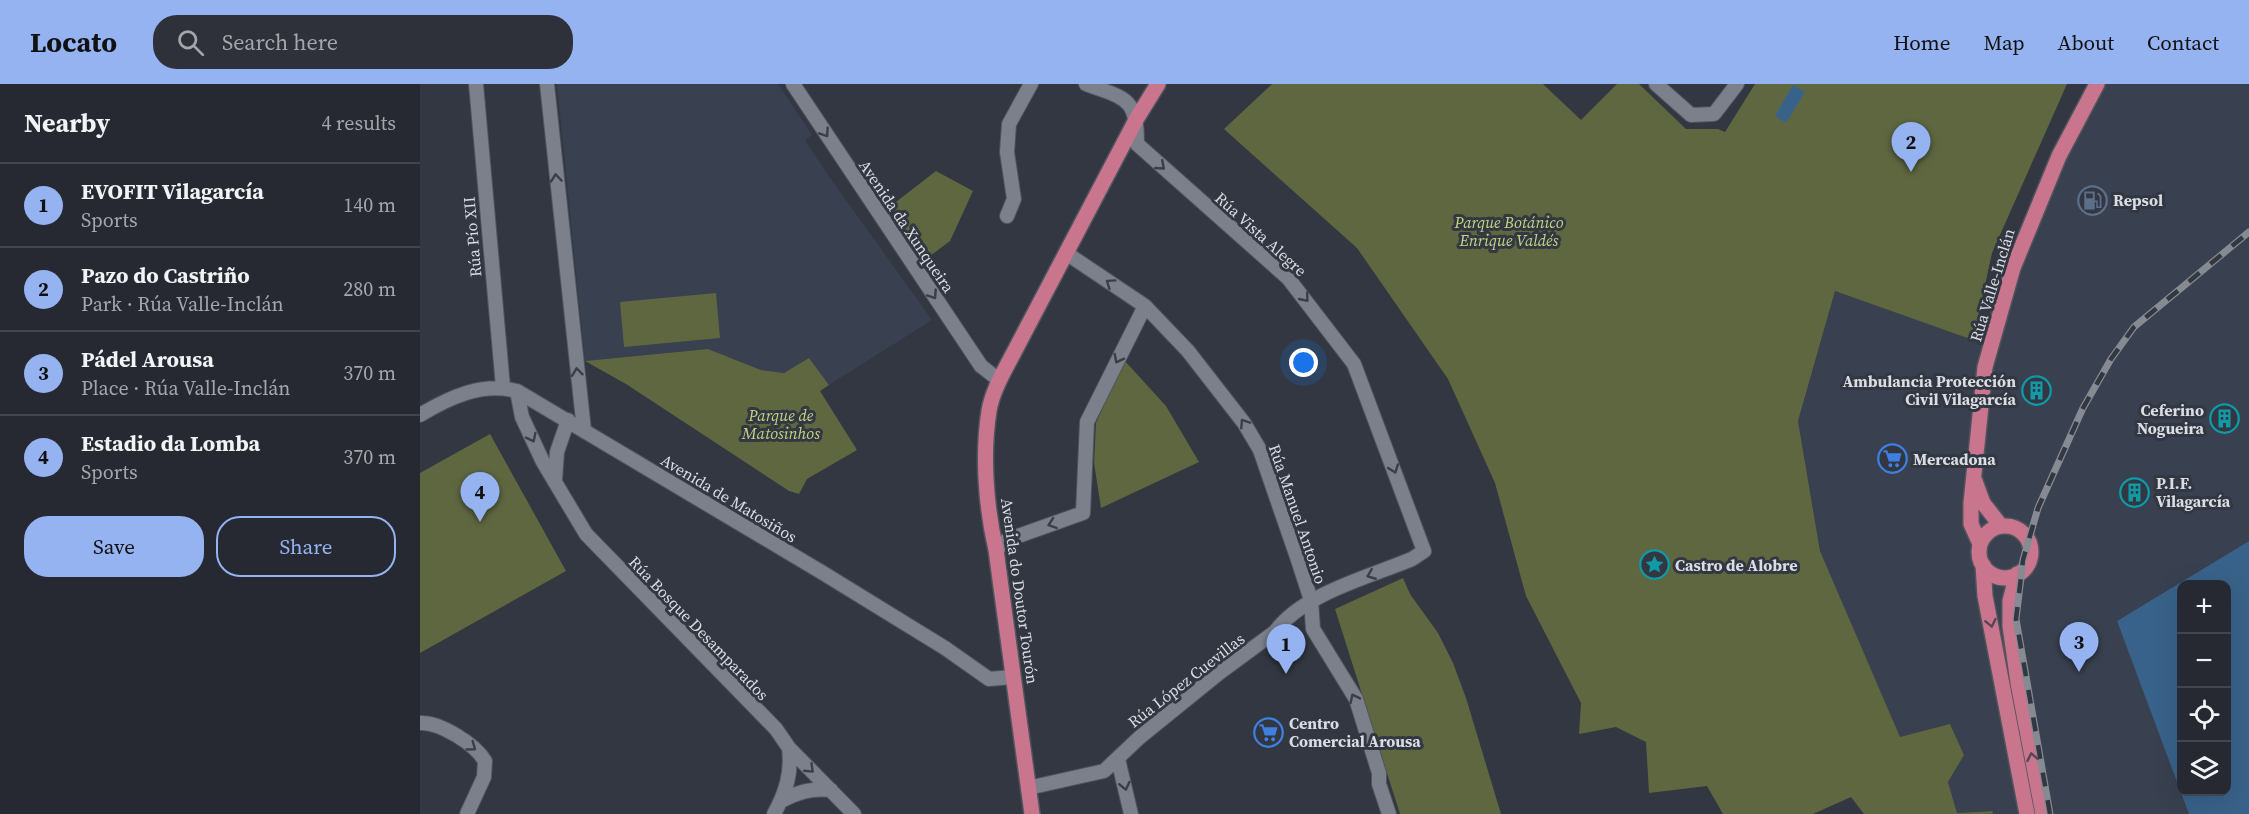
<!DOCTYPE html>
<meta charset="utf-8">
<style>
body{margin:0;font-family:"Source Serif 4",serif;background:#2e3139;color:#f1f3f6}
.controls{position:absolute;right:18px;bottom:18px;display:grid;overflow:hidden;border-radius:12px;box-shadow:0 6px 24px #0002}
.controls button{width:54px;height:54px;display:grid;place-items:center;padding:0;border:0;border-bottom:2px solid #42454d;background:#262931;color:#f1f3f6;font:30px sans-serif}
.you{position:absolute;left:884px;top:279px;width:21px;height:21px;margin:-15px;border:4px solid #fff;border-radius:50%;background:#1a73e8;box-shadow:0 0 0 9px #1a73e833}
.badge{display:grid;place-items:center;width:39px;height:39px;border-radius:50%;background:#95b2f1;color:#111;font-size:20px;font-weight:700}
.pin{position:absolute;translate:-50% -50px;filter:drop-shadow(0 2px 3px #0008)}
.pin::after{content:'';position:absolute;top:32px;width:21px;height:18px;background:inherit;clip-path:polygon(0 0,100% 0,50% 100%)}
.list{margin:0;padding:0;list-style:none}
h2{display:flex;justify-content:space-between;align-items:center;height:78px;margin:0;padding:0 24px;font-size:26px}
h2 small{font-size:20px;font-weight:400;color:#a4a6ab}
.list li{display:grid;grid-template-columns:39px 1fr auto;gap:18px;align-items:center;box-sizing:border-box;height:84px;padding:0 24px;border-top:2px solid #42454d}
.list b{display:block;font-size:22px;white-space:nowrap}
.list p{margin:0;font-size:20px;white-space:nowrap;color:#a4a6ab}
.list em{font-size:20px;font-style:normal;color:#a4a6ab}
.actions{display:flex;gap:12px;padding:18px 24px}
.actions a{flex:1;padding:14px 0;border:2px solid #95b2f1;border-radius:24px;text-align:center;font-size:21px;color:#95b2f1}
.actions .main{background:#95b2f1;color:#111}
.icon{flex:none;width:33px;height:33px;fill:none;stroke:currentColor;stroke-width:2;stroke-linecap:round;stroke-linejoin:round}
.map{position:relative;flex:none;width:1829px;height:730px;overflow:hidden}
header{display:flex;align-items:center;gap:36px;box-sizing:border-box;height:84px;padding:0 30px;background:#95b2f1;color:#111}
header strong{font-size:28px}
nav{display:flex;gap:33px;margin-inline-start:auto;font-size:21px}
.search{width:420px;height:54px;background:#2e3139;display:flex;align-items:center;gap:15px;box-sizing:border-box;padding:0 21px;border-radius:24px;color:#a4a6ab;font-size:22px}
main{display:flex}
aside{flex:1;background:#262931}
.map>svg:first-child{display:block}
</style>
<header>
<strong>Locato</strong>
<div class="search"><svg class="icon" aria-label="search" viewBox="0 0 24 24"><circle cx="10" cy="10" r="6"/><path d="M15 15l6 6"/></svg>Search here</div>
<nav><a>Home</a><a>Map</a><a>About</a><a>Contact</a></nav>
</header>
<main>
<aside>
<h2>Nearby<small>4 results</small></h2>
<ul class="list">
<li><span class="badge">1</span><div><b>EVOFIT Vilagarcía</b><p>Sports</p></div><em>140 m</em></li>
<li><span class="badge">2</span><div><b>Pazo do Castriño</b><p>Park · Rúa Valle-Inclán</p></div><em>280 m</em></li>
<li><span class="badge">3</span><div><b>Pádel Arousa</b><p>Place · Rúa Valle-Inclán</p></div><em>370 m</em></li>
<li><span class="badge">4</span><div><b>Estadio da Lomba</b><p>Sports</p></div><em>370 m</em></li>
</ul>
<div class="actions"><a class="main">Save</a><a>Share</a></div>
</aside>
<div class="map">
<svg width="1829" height="730" viewBox="0 0 1829 730">
<rect width="100%" height="100%" fill="#323741"/>
<path fill="#39404f" d="M137,0H358L392,51L385,56L406,88L512,236L409,301L389,274L365,289L341,286L288,265L165,277Z
M1676,0H1829V457L1697,537L1771,730H1573L1571,727L1537,729L1528,698L1544,671L1530,640L1480,654L1400,467L1378,337L1415,207L1554,256L1593,184Z"/>
<path fill="#5f6741" d="M852,0H1123L1161,36L1197,0H1219L1266,45H1298L1305,48L1335,0H1647L1572,169L1553,256L1415,207L1378,337L1400,467L1480,653L1530,640L1544,671L1528,698L1537,729L1572,727L1573,730H1444L1431,713L1393,730H1303L1287,702L1229,709L1226,658L1196,643L1159,650L1161,619L1106,512L1075,399L1028,295L937,164L804,45Z
M516,87L553,107L530,157L502,178L472,121Z
M296,209L300,254L204,263L200,218Z
M288,265L341,286L364,289L389,274L409,301L400,307L437,366L387,395L379,410L369,407L206,300L165,277Z
M704,276L746,322L779,378L681,424L674,379L676,339Z
M70,350L146,487L0,569V389Z
M983,494L990,510L1018,549L1033,579L1046,614L1081,730H980L915,525Z"/>
<path fill="#39628a" fill-rule="evenodd" d="M1373,1L1385,8L1366,39L1355,32Z
M1829,457V730H1769L1697,537ZM1806,500V708H1762V500Z"/>
<g fill="none" stroke-linecap="round" stroke-linejoin="round">
<defs>
<path id="street" d="M56,0L83,303
M127,0L164,346
M373,0L561,282L579,296
M1236,0L1271,31L1294,30L1317,0
M587,132L594,115L587,68L589,40L611,0
M646,169L725,222L768,267L824,339L840,366L878,476L891,516L893,545L936,615L959,689V700L969,730
M97,307L102,333L123,378L166,450L356,645L369,664L434,730
M0,331C30,313 62,298 97,307L403,489L525,564L569,595L593,593
M135,396L137,368L148,336
M576,466L587,456L663,429L667,338L725,222
M0,639C20,638 55,660 65,677L64,693L47,730
M698,675L711,730
M608,704L684,687L720,653L799,589L855,548C882,510 949,493 992,475L1004,467L934,280L868,194L717,60C717,13 706,15 666,0
M361,717C378,708 391,704 411,706
M354,730C366,708 372,689 369,664"/>
<path id="primary" d="M1555,397L1563,419L1581,442
M1559 468a26 26 0 1 1 52 0a26 26 0 1 1-52 0Z
M1560,460L1551,440V419L1565,283L1593,184L1639,72L1677,0
M1563,481L1565,512L1607,730
M1597,490L1590,517V542L1598,599L1623,730
M612,730L576,466C566,423 562,371 569,327C572,308 583,289 592,272L717,34L738,0"/>
</defs>
<use href="#street" stroke="#50545c" stroke-width="16"/>
<use href="#primary" stroke="#50545c" stroke-width="18"/>
<use href="#street" stroke="#7b808b" stroke-width="14"/>
<use href="#primary" stroke="#c8758d" stroke-width="15"/>
<defs>
<path id="rail" d="M1630,730L1596,535L1603,476L1618,424L1663,324L1691,275L1714,243L1829,148"/>
</defs>
<use href="#rail" stroke="#868a92" stroke-width="7"/>
<use href="#rail" stroke="#323741" stroke-width="4.5" stroke-dasharray="14" stroke-linecap="butt"/>
</g>
<defs><path id="oneway-chevron" d="M-2-3.5L2.5 0L-2 3.5" fill="none" stroke-width="1.6" stroke-linecap="round" stroke-linejoin="round" transform="scale(1.5)"/></defs>
<g stroke="#393e48">
<use href="#oneway-chevron" transform="translate(405 49) rotate(56)"/>
<use href="#oneway-chevron" transform="translate(741 82) rotate(41)"/>
<use href="#oneway-chevron" transform="translate(136 94) rotate(-95)"/>
<use href="#oneway-chevron" transform="translate(690 199) rotate(-145)"/>
<use href="#oneway-chevron" transform="translate(513 211) rotate(56)"/>
<use href="#oneway-chevron" transform="translate(885 214) rotate(51)"/>
<use href="#oneway-chevron" transform="translate(698 275) rotate(117)"/>
<use href="#oneway-chevron" transform="translate(157 288) rotate(-97)"/>
<use href="#oneway-chevron" transform="translate(824 339) rotate(-123)"/>
<use href="#oneway-chevron" transform="translate(112 354) rotate(64)"/>
<use href="#oneway-chevron" transform="translate(974 385) rotate(70)"/>
<use href="#oneway-chevron" transform="translate(632 440) rotate(161)"/>
<use href="#oneway-chevron" transform="translate(951 491) rotate(158)"/>
<use href="#oneway-chevron" transform="translate(934 614) rotate(-116)"/>
<use href="#oneway-chevron" transform="translate(52 663) rotate(36)"/>
<use href="#oneway-chevron" transform="translate(390 685) rotate(44)"/>
<use href="#oneway-chevron" transform="translate(705 702) rotate(77)"/>
</g>
<g stroke="#584654">
<use href="#oneway-chevron" transform="translate(1571 539) rotate(78)"/>
<use href="#oneway-chevron" transform="translate(1612 673) rotate(-101)"/>
</g>
<defs>
<symbol id="fuel-ring" viewBox="-11 -11 22 22"><circle r="9.5" fill="#323741" stroke="#5c6f8a" stroke-width="1.5"/><path d="M-5.5-6h7V0h2V4h1.3V-2.5L3-4.5l.8-.8L6-3V5H2.5V1h-1V6h-7ZM-4.2-4.7v3.2H.2V-4.7Z" fill="#5c6f8a"/></symbol>
<symbol id="building-ring" viewBox="-11 -11 22 22"><circle r="9.5" fill="#323741" stroke="#0f9aa8" stroke-width="1.5"/><path d="M-4-6H4V6H1V3H-1V6H-4ZM-2.5-4.3h1.7v1.8h-1.7ZM.8-4.3h1.7v1.8H.8ZM-2.5-1h1.7V.8h-1.7ZM.8-1h1.7V.8H.8Z" fill="#0f9aa8"/></symbol>
<symbol id="supermarket-ring" viewBox="-11 -11 22 22"><circle r="9.5" fill="#323741" stroke="#3f7fe0" stroke-width="1.5"/><path d="M-6-5.5h2.5l.6 2H6L4.5 2H-2.5L-4.4-4H-6ZM-1.5 3.2a1.3 1.3 0 1 0 .1 0ZM3 3.2a1.3 1.3 0 1 0 .1 0Z" fill="#3f7fe0"/></symbol>
<symbol id="sight-ring" viewBox="-11 -11 22 22"><circle r="9.5" fill="#323741" stroke="#0f9aa8" stroke-width="1.5"/><path d="M0-6L1.8-2.2L6-1.7L2.9 1.2L3.7 5.4L0 3.3L-3.7 5.4L-2.9 1.2L-6-1.7L-1.8-2.2Z" fill="#0f9aa8"/></symbol>
</defs>
<g fill-rule="evenodd">
<use href="#fuel-ring" x="1656" y="100" width="33" height="33"/>
<use href="#building-ring" x="1600" y="290" width="33" height="33"/>
<use href="#building-ring" x="1788" y="318" width="33" height="33"/>
<use href="#supermarket-ring" x="1456" y="358" width="33" height="33"/>
<use href="#building-ring" x="1698" y="392" width="33" height="33"/>
<use href="#sight-ring" x="1218" y="464" width="33" height="33"/>
<use href="#supermarket-ring" x="832" y="632" width="33" height="33"/>
</g>
<g text-anchor="middle" stroke-width="6" stroke-linejoin="round" paint-order="stroke">
<g font-size="16" font-weight="bold" fill="#dadde3" stroke="#323741" text-anchor="start">
<text x="1693" y="122">Repsol</text>
<text x="1596" y="303" text-anchor="end">Ambulancia Protección<tspan x="1596" dy="18">Civil Vilagarcía</tspan></text>
<text x="1784" y="332" text-anchor="end">Ceferino<tspan x="1784" dy="18">Nogueira</tspan></text>
<text x="1493" y="381">Mercadona</text>
<text x="1736" y="405">P.I.F.<tspan x="1736" dy="18">Vilagarcía</tspan></text>
<text x="1255" y="487">Castro de Alobre</text>
<text x="869" y="645">Centro<tspan x="869" dy="18">Comercial Arousa</tspan></text>
</g>
<g font-size="16" font-style="italic" fill="#c4d480" stroke="#323741">
<text x="1089" y="144">Parque Botánico<tspan x="1089" dy="18">Enrique Valdés</tspan></text>
<text x="361" y="337">Parque de<tspan x="361" dy="18">Matosinhos</tspan></text>
</g>
<g font-size="16" fill="#dadde3" stroke="#323741">
<text transform="translate(487 142) rotate(56)" y="6">Avenida da Xunqueira</text>
<text transform="translate(841 150) rotate(42)" y="6">Rúa Vista Alegre</text>
<text transform="translate(52 153) rotate(-95)" y="6">Rúa Pío XII</text>
<text transform="translate(1572 201) rotate(-73)" y="6">Rúa Valle-Inclán</text>
<text transform="translate(309 414) rotate(31)" y="6">Avenida de Matosiños</text>
<text transform="translate(878 430) rotate(71)" y="6">Rúa Manuel Antonio</text>
<text transform="translate(600 507) rotate(82)" y="6">Avenida do Doutor Tourón</text>
<text transform="translate(279 544) rotate(46)" y="6">Rúa Bosque Desamparados</text>
<text transform="translate(766 596) rotate(-38)" y="6">Rúa López Cuevillas</text>
</g>
</g>
</svg>
<div class="controls">
<button>+</button>
<button>−</button>
<button><svg class="icon" aria-label="locate" viewBox="0 0 24 24"><circle cx="12" cy="12" r="6"/><path d="M12 2v4M12 18v4M2 12h4M18 12h4"/></svg></button>
<button><svg class="icon" aria-label="layers" viewBox="0 0 24 24"><path d="M12 4l9 5-9 5-9-5zM3 14l9 5 9-5"/></svg></button>
</div>
<div class="you"></div>
<div class="pin badge" style="left:866px;top:590px">1</div>
<div class="pin badge" style="left:1491px;top:88px">2</div>
<div class="pin badge" style="left:1659px;top:588px">3</div>
<div class="pin badge" style="left:60px;top:438px">4</div>
</div>
</main>
